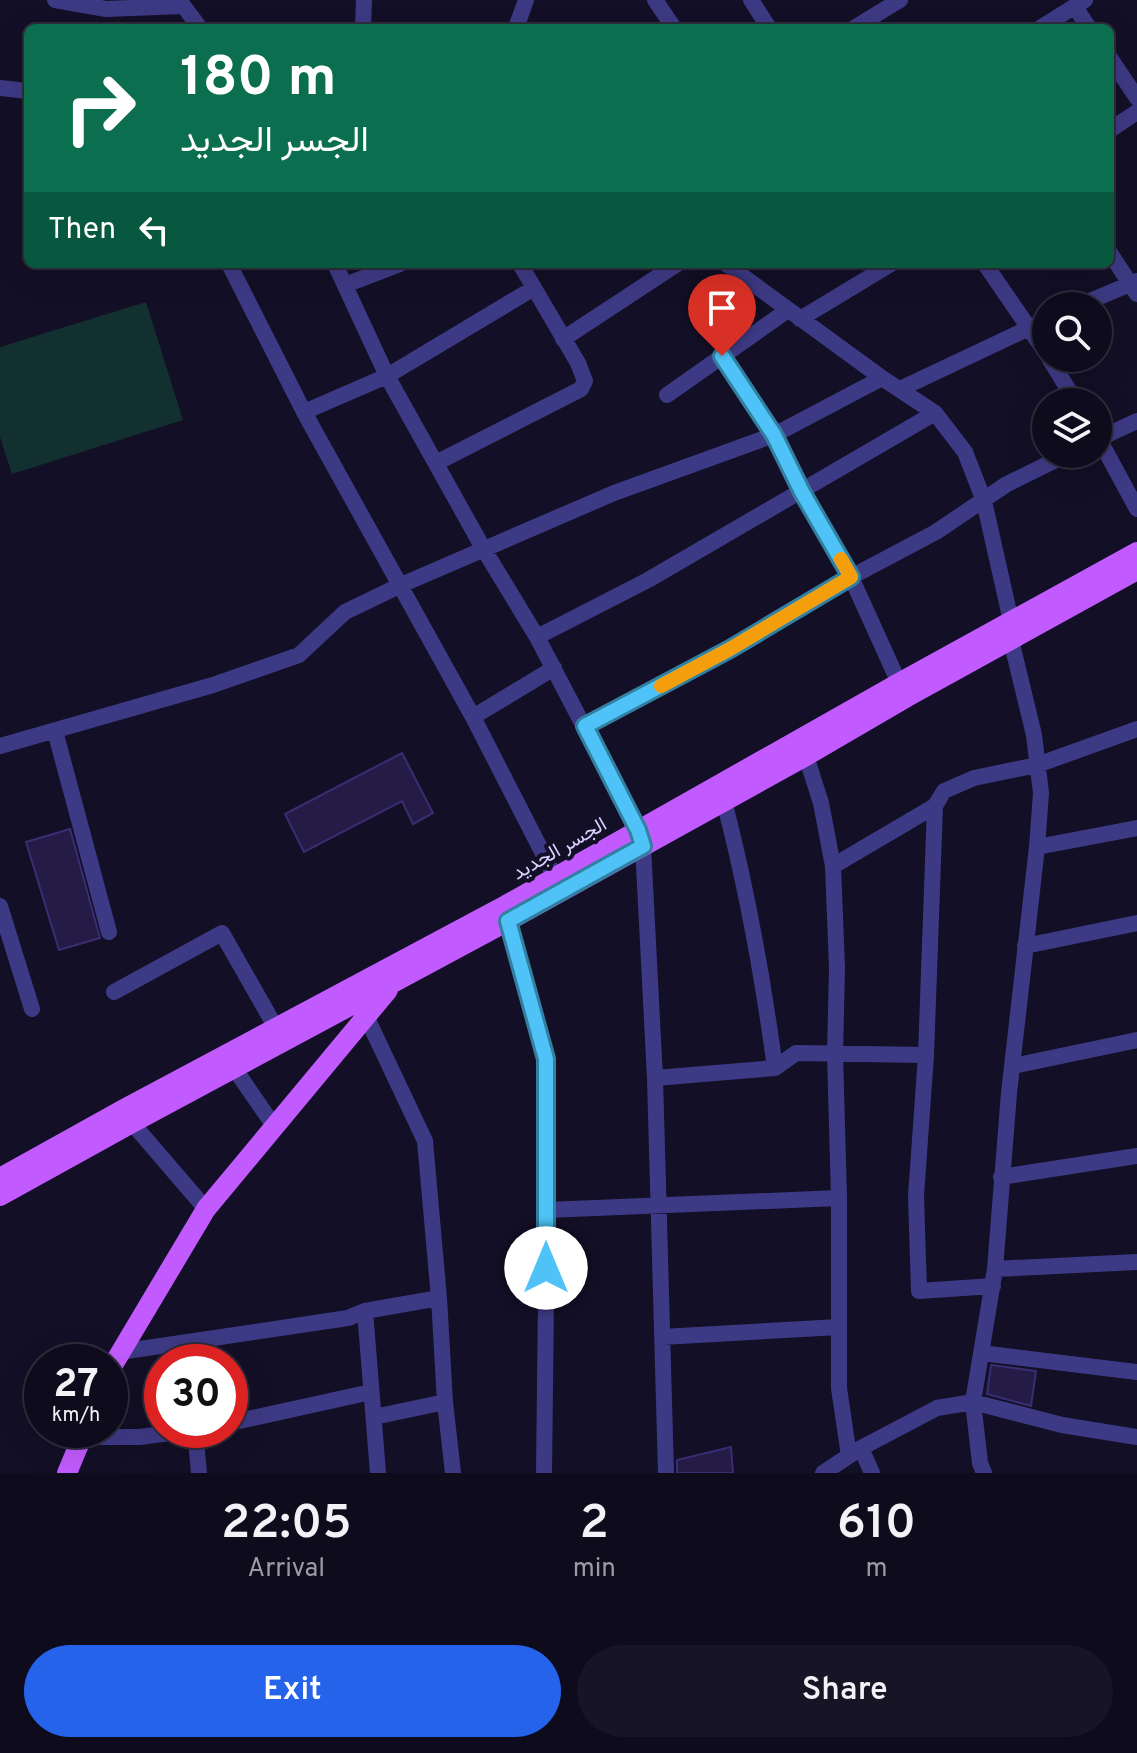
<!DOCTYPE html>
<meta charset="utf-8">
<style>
body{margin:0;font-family:Overpass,Vazirmatn,sans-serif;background:#171425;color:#f1f3f6;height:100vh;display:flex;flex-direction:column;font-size:30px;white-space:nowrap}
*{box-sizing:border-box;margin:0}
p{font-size:26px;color:#9b9ba3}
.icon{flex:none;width:44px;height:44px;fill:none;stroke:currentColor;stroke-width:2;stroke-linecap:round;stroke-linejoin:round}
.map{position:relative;height:1473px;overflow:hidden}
.drawer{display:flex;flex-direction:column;background:#0e0b1c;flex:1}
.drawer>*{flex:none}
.banner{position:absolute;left:24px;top:24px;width:1090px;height:244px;border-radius:12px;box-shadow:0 8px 32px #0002,0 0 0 2px #2e2b3b;background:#0b6e4f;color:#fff;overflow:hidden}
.tools{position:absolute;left:1032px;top:292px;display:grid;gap:16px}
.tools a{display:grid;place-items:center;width:80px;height:80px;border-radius:50%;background:#0e0b1c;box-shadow:0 8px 32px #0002,0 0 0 2px #2e2b3b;font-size:40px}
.speed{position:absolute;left:24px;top:1344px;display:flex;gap:16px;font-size:40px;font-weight:700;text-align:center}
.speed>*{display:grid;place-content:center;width:104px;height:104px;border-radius:50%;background:#0e0b1c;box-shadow:0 8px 32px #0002,0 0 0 2px #2e2b3b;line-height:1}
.speed small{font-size:20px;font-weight:400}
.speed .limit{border:12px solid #d22;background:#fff;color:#111}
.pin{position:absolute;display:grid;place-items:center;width:68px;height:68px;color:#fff;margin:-82px -34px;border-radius:50% 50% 50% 0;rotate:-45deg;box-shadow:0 0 8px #0007}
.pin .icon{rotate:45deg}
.me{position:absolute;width:88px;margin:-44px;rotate:0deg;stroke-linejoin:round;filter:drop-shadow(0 0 6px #0008)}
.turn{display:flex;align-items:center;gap:28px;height:168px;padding:0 24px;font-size:36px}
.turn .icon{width:104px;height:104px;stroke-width:2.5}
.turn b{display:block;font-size:56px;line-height:68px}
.then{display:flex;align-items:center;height:76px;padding:0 24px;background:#0003;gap:16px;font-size:30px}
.eta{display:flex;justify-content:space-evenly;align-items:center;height:136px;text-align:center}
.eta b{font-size:48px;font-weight:600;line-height:56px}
.primary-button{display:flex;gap:16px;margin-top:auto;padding:16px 24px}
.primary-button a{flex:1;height:92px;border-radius:48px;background:#2563eb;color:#fff;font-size:32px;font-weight:600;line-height:92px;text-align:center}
.primary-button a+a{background:#171425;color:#f1f3f6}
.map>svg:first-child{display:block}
.green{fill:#12302f}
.building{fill:#241b47;stroke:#3b2d73;stroke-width:2}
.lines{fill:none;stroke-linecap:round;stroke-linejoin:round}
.minor{stroke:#3d3a85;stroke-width:16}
.major{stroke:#c25bff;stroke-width:20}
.route-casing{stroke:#337fa1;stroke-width:20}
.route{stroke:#4fc3f7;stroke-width:14}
.slow{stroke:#f59e0b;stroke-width:14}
.labels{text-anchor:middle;stroke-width:8;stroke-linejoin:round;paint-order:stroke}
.street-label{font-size:20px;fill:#d9d4ff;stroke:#130f26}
</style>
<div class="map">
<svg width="1137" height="1473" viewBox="0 0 1137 1473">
<rect width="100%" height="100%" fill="#130f26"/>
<path class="green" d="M146,302L183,420L12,474L0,437V347Z"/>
<path class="building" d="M402,753L433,813L413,824L402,801L304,852L285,814Z
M70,829L100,938L59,950L26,842Z
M991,1365L1036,1371L1031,1406L987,1394Z
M731,1447L733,1473H677V1460Z"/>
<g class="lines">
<path class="minor" d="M55,0L106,9L183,6
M179,0L200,28
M655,0L674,28
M751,0L769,28
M1075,7L1089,28
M363,28L364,0
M516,28L526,0
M854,28L900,0
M1040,28L1085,0
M1110,58L1137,98
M0,88L28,91
M1110,130L1137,112
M1110,253L1137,294
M229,264L304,412L473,717L555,877
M335,264L387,376L483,548L537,637L638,830L643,846L655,1078L666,1473
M726,264L882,378L935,413L965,452L984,501L1011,621
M985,264L1046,353
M345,285L400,264
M1078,306L1137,281
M800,319L891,264
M563,339L677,264
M722,356L774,435L802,492L851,577L899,683
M1049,358L1076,402
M900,389L1046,320
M667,395L788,310
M304,412L387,376L534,288
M1098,437L1137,509
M1098,439L1137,421
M436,463L581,389L585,381L578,363L520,264
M537,637L648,580L935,413
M473,717L554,668
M585,726L730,649L851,577L936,532L1007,484L1068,454
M55,731L109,932
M0,746L213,685L299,655L345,612L401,585L614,493L774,435L882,378
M806,756L821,803L833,866L837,968L835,1054L839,1198V1388L849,1456
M1037,847L1137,828
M833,866L935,806
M0,906L32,1009
M508,921L546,1059L547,1210L544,1473
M1025,946L1137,923
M114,992L222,933L276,1028
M367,1018L425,1141L439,1298L445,1402L453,1473
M1013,1066L1137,1040
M234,1068L274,1126
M775,1068L796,1053L926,1055
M655,1078L775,1068C763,979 747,889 724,801
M132,1123L206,1209
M1001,1177L1137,1156
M547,1210L839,1198
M995,1269L1137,1262
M993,1286L919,1291L916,1196L926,1055L935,806L944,791L974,778L1037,765L1137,729
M365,1311L378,1473
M662,1337L839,1327
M120,1352L348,1318L365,1311L439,1298
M981,1353L1137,1372
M374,1417L445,1402
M230,1423L371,1392
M195,1430L199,1473
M82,1437H139L195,1430
M861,1448L872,1473
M823,1473L861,1448L937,1408L973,1402L995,1269L1009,1093L1037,847L1041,793L1034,735L1011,640
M984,1473L980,1463L973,1402L1062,1425L1137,1437"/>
<path class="major" d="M0,1178L124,1109L506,905L899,683L1137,552
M0,1196L132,1123L508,921L806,756L907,697L1137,570
M110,1370L206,1209L388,990
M67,1473L85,1430"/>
</g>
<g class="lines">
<g class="route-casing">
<path id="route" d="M546,1268V1059L508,921L643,846L638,830L585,726L730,649L851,577L802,492L774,435L722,356"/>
</g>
<use href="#route" class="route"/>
<path class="slow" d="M661,686L730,649L851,577L841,559"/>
</g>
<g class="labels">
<g class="street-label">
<text transform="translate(559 848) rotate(-30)" y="7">الجسر الجديد</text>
</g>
</g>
</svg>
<div class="tools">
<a><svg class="icon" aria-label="search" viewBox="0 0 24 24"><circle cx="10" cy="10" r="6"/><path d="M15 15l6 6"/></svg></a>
<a><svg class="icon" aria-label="layers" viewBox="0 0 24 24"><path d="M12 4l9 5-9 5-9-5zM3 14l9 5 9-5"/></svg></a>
</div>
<div class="speed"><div>27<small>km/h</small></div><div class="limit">30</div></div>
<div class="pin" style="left:722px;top:356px;background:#d93025"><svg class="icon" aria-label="arrive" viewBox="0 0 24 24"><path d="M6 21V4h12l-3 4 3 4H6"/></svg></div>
<svg class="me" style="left:546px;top:1268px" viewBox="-20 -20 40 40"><circle r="19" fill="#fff"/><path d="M0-13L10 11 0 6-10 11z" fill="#4fc3f7"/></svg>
<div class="banner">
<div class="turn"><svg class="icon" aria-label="right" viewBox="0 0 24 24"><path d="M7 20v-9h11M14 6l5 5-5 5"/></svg><div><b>180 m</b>الجسر الجديد</div></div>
<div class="then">Then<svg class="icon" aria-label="left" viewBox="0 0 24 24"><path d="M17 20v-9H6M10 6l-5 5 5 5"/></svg></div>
</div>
</div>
<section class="drawer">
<div class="eta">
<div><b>22:05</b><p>Arrival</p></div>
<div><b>2</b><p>min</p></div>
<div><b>610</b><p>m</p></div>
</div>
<div class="primary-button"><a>Exit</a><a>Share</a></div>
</section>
